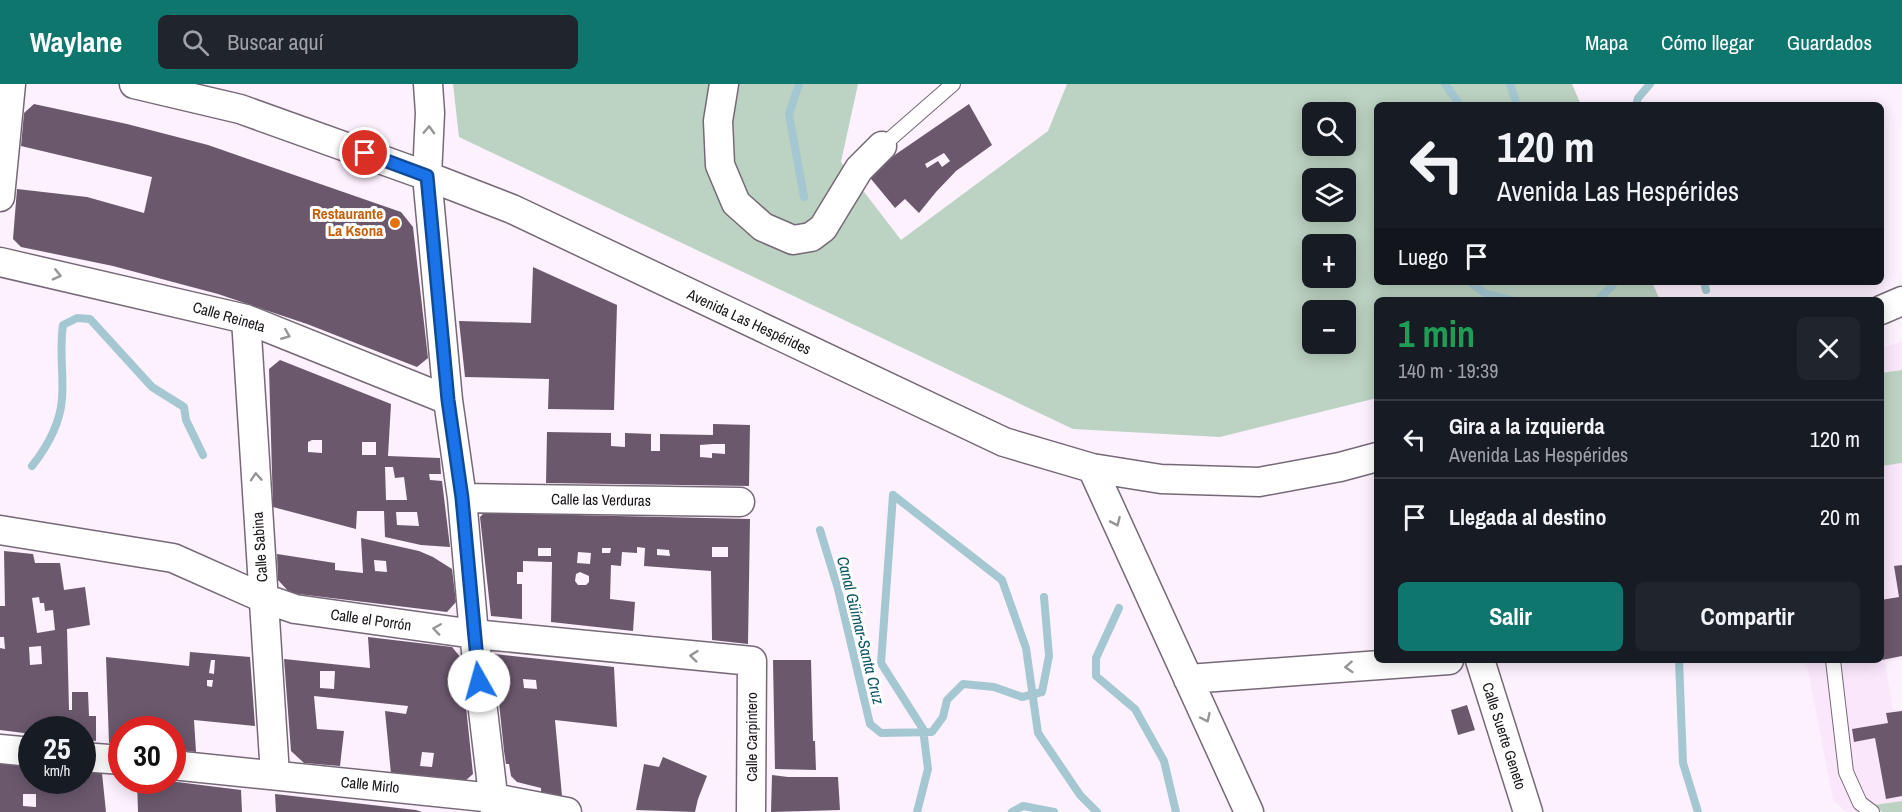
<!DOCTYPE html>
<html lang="es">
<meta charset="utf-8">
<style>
body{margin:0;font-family:"Archivo Narrow",sans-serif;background:#20242c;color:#f1f3f6;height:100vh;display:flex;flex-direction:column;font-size:22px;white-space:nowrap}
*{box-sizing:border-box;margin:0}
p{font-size:20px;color:#9ea1a6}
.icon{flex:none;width:33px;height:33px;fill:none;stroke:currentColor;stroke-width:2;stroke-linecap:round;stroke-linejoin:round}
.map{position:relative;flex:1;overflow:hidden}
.drawer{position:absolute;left:1374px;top:213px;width:510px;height:366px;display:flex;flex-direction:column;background:#171b24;border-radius:9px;box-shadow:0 3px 15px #0003}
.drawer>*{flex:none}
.hud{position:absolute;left:1374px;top:18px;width:510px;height:183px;border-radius:9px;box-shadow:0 3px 15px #0003;background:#171b24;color:#f1f3f6;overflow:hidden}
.fabs{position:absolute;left:1302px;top:18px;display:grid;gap:12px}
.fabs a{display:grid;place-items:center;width:54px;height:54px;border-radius:9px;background:#171b24;box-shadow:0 3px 15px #0003;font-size:30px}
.speed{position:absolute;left:18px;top:632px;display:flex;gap:12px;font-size:30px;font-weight:700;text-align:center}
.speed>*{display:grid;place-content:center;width:78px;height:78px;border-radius:50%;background:#171b24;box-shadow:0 3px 15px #0003;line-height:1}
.speed small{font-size:15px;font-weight:400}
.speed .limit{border:9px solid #d22;background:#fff;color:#111}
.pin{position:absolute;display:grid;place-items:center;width:51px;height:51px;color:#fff;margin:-26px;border:3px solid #fff;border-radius:50%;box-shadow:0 2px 6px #0007}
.me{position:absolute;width:66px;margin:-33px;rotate:353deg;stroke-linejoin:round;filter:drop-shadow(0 0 4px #0008)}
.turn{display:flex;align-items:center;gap:21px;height:126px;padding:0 24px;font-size:27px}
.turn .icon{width:78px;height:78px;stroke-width:2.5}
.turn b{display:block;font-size:42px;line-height:51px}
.then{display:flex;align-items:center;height:57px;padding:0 24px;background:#0003;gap:12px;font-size:22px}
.round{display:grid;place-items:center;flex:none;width:63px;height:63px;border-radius:9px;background:#20242c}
.headline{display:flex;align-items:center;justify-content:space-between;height:102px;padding:0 24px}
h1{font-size:36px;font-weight:800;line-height:45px;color:#1e9e55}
.action{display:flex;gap:12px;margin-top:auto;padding:12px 24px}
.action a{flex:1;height:69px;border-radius:9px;background:#0f766e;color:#fff;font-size:24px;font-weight:800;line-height:69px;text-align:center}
.action a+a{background:#20242c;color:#f1f3f6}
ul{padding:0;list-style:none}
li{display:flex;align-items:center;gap:18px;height:78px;padding:0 24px;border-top:2px solid #363941}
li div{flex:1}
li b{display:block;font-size:22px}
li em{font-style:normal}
header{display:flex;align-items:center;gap:36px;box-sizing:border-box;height:84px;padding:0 30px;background:#0f766e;color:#fff}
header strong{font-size:28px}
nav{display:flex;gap:33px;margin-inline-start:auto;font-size:21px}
.search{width:420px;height:54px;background:#20242c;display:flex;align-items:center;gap:15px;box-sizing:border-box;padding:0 21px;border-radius:9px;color:#9ea1a6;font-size:22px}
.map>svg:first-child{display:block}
.built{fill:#fbe7fc}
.green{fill:#bcd2c2;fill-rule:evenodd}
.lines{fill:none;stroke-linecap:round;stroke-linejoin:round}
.stream{stroke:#a4c7d1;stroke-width:8}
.building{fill:#6b586d;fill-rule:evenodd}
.lane-casing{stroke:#766977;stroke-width:16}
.street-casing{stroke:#766977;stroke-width:31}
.lane{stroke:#fff;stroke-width:14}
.street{stroke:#fff;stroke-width:28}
.oneway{stroke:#979597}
.route-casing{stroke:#114b97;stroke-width:15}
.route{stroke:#1a73e8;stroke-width:10}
.food-dot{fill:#e8710a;stroke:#fff;stroke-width:2}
.labels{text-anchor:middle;stroke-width:6;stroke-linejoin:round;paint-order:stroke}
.food-label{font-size:15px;font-weight:bold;fill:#c56008;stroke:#fff;text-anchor:end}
.street-label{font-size:15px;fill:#181318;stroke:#fff}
.water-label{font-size:16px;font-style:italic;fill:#0a5464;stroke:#fff}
</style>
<header>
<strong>Waylane</strong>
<div class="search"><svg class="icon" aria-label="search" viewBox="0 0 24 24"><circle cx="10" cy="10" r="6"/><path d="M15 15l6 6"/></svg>Buscar aquí</div>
<nav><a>Mapa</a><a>Cómo llegar</a><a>Guardados</a></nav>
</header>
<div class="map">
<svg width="1902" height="728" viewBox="0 0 1902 728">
<rect width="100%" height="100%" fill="#fdf1fe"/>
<path class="built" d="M1902,257V286L1881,289V265Z
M1902,379V481L1894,482L1899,513L1881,516V382Z
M1881,571L1882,576L1902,572V575L1885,578L1893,626L1902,625V627L1887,629L1888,639L1852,645L1854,657L1875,654L1886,715L1902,712V707V717L1874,721L1882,728H1847L1833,716L1806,576H1881Z"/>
<path class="green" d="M453,0H858L841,78L901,156L1048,47L1067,0H1572L1581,21H1377V198H1652L1660,216H1377V314L1220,353L1073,345L459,53ZM1312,28H1346V62H1312ZM1312,94H1346V128H1312ZM1312,160H1346V194H1312ZM1312,226H1346V260H1312Z
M1902,286V379L1881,382V289Z
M1902,717V728H1882L1874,721Z"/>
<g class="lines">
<path class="stream" d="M799,0L789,30L804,113
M1445,0L1460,21
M1510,0L1517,21
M1636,21L1638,14L1650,0
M1470,198L1486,210L1511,216
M1704,198L1706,206
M1598,216L1613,201L1614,198
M32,382C47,363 60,341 62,315C64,290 59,266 63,241L77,234L90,235L152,303L184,323L186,336L203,371
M893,411L1002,496L1026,564L1038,649L1080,711L1097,728
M893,411L881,579L923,645L928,685L917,728
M820,446L838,505L870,640L881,649L932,648L943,633L947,616L963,600L994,603L1022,613L1042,608L1049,572L1044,513
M1119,524L1096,574V592L1135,625L1164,677L1176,728
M1679,576L1683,679L1698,728
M1012,728L1023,722L1054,728"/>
</g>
<path class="building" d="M34,20L127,40L208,61L401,128L413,143L428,274L417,283L307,240L218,210L113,182L21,163L13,155L17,105L87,113L144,129L152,93L21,62L24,29Z
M969,20L992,61L956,87L936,108L919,129L905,115L895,124L867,90ZM944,69L950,77L942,83L938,77L927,84L925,80Z
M533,183L617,221L614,326L548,325L549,295L465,293L459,237L531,239Z
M280,276L391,320L388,372L440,374L441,390H429L430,396L442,397L450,463L421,461L385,453L384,427H357L356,445L273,423L269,285ZM312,356H322V369L308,368V358ZM362,358H376V371H362ZM385,383H393L395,394L404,393L407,416H386ZM396,428H417L419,442L397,441Z
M713,340L750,341L749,402L546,399L547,348L611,349V362L625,363V349L651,350V367H660V350L713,351ZM713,360H725V370L712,369V374L700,373V361Z
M484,429L750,435L748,560L712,556L711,487L644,482L645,464L637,463V469L622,468L621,482L611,481L610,515L635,518L633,547L551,538L552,478L523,477V488H517V500H522V535L491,532L480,433ZM712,463H728V473H712ZM538,464H551V472H538ZM602,464H611L610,469H602ZM657,465L669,466L670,472L657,471ZM578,468L591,469L590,480L577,479ZM580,488L589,492V498L586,501H578L575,497L576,490Z
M361,454L419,467L433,473L452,485L456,518L447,528L290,509L278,496L277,470L335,479V486L363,489ZM374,476L386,477L387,488L375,487Z
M4,467L33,470L35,479H60L64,506L85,503L90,541L67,545L69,626H72V608H88L89,632H96V657L82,655V645H32V650L0,646V564L5,565L4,553H0V522H5ZM39,513L40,519H44L45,527L53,526L55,546L37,549L32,514ZM41,562L42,580L30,581L29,563Z
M1902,481V572L1882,576L1881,516L1899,513L1894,482Z
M368,553L452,563L461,574L473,690L465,697L391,690L385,627L406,630L408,622L314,612L317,645L344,647L340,682L304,679L291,667L284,575L370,584ZM320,587H335L334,605L320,604ZM422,668L434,669L432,683L420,682Z
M190,568L250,573L255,642L194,636L196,668L172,665V645H122V660L109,659L106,573L189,582ZM211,576H215L214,590L209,589ZM207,596H213L212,603L207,602Z
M494,570L614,583L617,643L555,636L562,712L541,708V704L517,698L511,692L509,680H506L504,667ZM523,595L536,596L537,605L524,604Z
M773,576H811L813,657H815L816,686L775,685Z
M1467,621L1475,646L1458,651L1451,626Z
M1902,627V712L1886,715L1875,654L1854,658L1852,645L1888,639L1886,629Z
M663,673L707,692L698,715L695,728L636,726L644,680L659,683Z
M0,676L32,680V696H82V687L102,689L106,728H0ZM23,710H36V723L23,722Z
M772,691L788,693H838L840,726L771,728Z
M137,696H161L241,706L242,728H138Z
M275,710L416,726L422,728H276Z"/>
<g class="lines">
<g class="lane-casing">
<path id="lane" d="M882,62L953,0
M1833,576L1846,688L1860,719L1872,728"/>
</g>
<g class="street-casing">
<path id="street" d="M134,0L240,25L427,92L512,125L1004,358L1092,384L1161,395L1259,398L1340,383L1377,373
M428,0L430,29L427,92L448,316L462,414L474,550L495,728
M724,0L718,37L720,81L736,119L763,143L793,156L811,153L823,144L859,85L882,62
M0,113L11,0
M0,178L246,235L448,316
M1881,226L1902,217
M246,235L275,691
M1092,384L1249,728
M462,414L740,418
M0,446L173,474L263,514L295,525L474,550L752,577L751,728
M1480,576L1528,728
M1188,595L1449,576
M0,665L32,668
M82,673L122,676
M172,681L494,714L567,728"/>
</g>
<use href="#lane" class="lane"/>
<use href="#street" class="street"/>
</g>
<defs><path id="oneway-chevron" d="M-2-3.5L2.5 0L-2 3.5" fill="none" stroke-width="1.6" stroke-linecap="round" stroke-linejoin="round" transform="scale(1.5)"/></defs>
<g class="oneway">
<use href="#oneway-chevron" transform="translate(429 46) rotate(-88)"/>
<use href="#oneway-chevron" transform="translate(57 191) rotate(13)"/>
<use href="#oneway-chevron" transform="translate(286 251) rotate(22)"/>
<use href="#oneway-chevron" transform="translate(256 393) rotate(-94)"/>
<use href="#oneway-chevron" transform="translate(1116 438) rotate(66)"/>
<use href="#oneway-chevron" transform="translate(437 545) rotate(-172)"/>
<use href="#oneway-chevron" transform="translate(694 572) rotate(-174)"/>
<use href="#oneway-chevron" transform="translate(1349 583) rotate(176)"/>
<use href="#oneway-chevron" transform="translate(1206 634) rotate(65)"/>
</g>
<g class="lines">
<g class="route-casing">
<path id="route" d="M365,69L427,92L448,316L462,414L479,597"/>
</g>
<use href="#route" class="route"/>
</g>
<circle class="food-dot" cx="395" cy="139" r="6"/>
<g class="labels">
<g class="food-label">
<text x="383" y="135">Restaurante<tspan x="383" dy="17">La Ksona</tspan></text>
</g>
<g class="street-label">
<text transform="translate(229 233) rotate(16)" y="5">Calle Reineta</text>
<text transform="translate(749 238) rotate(25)" y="5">Avenida Las Hespérides</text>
<text transform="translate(601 416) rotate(1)" y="5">Calle las Verduras</text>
<text transform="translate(260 463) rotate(-94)" y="5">Calle Sabina</text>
<text transform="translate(371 536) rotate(8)" y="5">Calle el Porrón</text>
<text transform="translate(1504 652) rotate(72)" y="5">Calle Suerte Geneto</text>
<text transform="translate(752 653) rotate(-90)" y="5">Calle Carpintero</text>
<text transform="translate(370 701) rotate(6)" y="5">Calle Mirlo</text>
</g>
<g class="water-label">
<text transform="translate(861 546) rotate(76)" y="6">Canal Güímar-Santa Cruz</text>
</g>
</g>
</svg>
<div class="fabs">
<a><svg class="icon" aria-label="search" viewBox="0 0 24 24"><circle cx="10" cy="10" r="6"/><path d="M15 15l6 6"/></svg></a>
<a><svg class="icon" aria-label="layers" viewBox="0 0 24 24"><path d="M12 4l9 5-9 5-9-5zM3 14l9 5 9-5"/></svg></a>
<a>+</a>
<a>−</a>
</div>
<div class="speed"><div>25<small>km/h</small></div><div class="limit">30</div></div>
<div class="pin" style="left:365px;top:69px;background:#d93025"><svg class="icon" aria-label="arrive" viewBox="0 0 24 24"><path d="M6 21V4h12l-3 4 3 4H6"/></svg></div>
<svg class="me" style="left:479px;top:597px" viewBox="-20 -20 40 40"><circle r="19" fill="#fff"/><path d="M0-13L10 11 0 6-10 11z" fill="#1a73e8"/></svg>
<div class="hud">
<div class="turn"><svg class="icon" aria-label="left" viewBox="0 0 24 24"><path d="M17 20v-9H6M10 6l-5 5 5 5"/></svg><div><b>120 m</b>Avenida Las Hespérides</div></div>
<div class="then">Luego<svg class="icon" aria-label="arrive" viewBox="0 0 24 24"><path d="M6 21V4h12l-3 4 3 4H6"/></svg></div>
</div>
<section class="drawer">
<div class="headline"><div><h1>1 min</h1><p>140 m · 19:39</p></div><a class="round"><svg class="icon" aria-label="close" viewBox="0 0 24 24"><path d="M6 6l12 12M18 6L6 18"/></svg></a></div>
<ul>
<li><svg class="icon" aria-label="left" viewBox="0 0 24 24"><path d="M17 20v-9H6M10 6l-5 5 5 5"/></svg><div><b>Gira a la izquierda</b><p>Avenida Las Hespérides</p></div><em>120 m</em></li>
<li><svg class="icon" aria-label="arrive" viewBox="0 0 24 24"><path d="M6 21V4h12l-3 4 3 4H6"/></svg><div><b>Llegada al destino</b></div><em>20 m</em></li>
</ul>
<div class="action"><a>Salir</a><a>Compartir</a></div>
</section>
</div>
